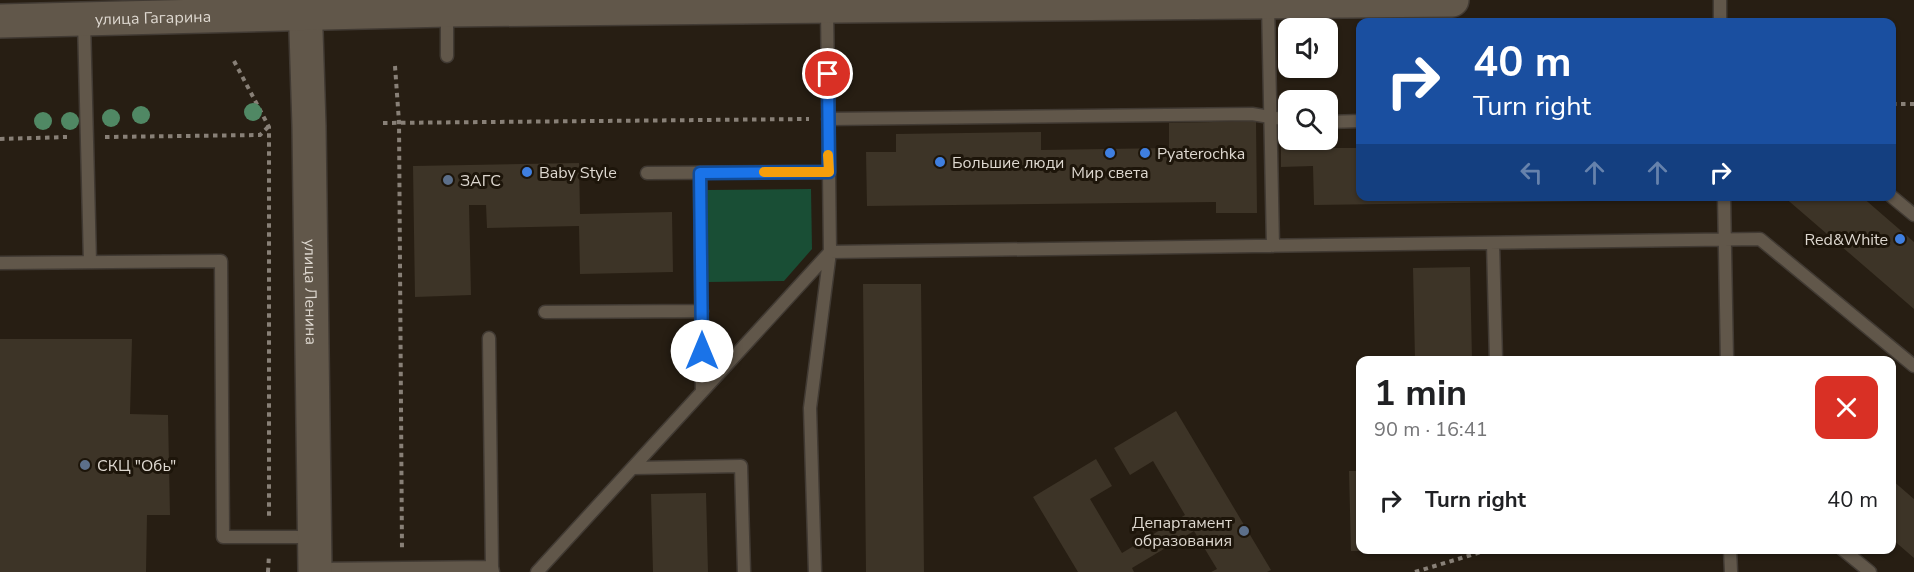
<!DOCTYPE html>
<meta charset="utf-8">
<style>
body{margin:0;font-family:"Nunito Sans",sans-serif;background:#f2f2f2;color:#202124;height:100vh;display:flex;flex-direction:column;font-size:22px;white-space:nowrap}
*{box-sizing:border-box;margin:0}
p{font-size:20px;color:#757577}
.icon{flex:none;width:33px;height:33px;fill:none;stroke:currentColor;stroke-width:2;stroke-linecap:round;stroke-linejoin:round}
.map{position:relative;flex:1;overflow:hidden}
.panel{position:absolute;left:1356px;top:356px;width:540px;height:198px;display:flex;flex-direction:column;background:#fff;border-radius:12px;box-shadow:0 2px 4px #0004}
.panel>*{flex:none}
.guide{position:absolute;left:1356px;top:18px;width:540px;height:183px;border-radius:12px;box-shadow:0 2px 4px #0004;background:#1a4fa0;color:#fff;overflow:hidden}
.tools{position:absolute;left:1278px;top:18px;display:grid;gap:12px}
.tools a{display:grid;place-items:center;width:60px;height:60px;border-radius:12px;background:#fff;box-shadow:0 2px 4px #0004;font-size:30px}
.pin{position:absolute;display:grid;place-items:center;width:51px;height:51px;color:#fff;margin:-26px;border:3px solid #fff;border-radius:50%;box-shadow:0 2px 6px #0007}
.me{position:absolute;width:66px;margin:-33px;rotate:0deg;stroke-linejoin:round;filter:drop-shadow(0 0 4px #0008)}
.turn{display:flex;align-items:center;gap:21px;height:126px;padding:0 18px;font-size:27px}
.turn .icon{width:78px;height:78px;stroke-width:2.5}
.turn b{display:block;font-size:42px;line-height:51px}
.lanes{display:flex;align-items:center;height:57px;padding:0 18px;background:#0003;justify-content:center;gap:30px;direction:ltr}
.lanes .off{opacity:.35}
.round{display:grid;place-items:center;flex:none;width:63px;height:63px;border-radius:12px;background:#f2f2f2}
.head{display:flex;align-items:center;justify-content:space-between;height:102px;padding:0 18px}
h1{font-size:36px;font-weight:700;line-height:45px}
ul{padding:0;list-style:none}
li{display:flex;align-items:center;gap:18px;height:84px;padding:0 18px}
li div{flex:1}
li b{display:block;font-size:22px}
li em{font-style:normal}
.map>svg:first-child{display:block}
.green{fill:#194e35}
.building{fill:#3d3427}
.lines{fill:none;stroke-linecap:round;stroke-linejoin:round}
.service-casing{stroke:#413a33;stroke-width:15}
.secondary-casing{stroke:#413a33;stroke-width:36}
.path{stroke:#888077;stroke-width:4;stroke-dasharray:4.5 4.5;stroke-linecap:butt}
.service{stroke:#61574a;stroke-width:12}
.secondary{stroke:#61574a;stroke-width:33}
.tree{fill:#508864}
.route-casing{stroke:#114b97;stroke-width:15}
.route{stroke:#1a73e8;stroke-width:10}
.slow{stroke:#f59e0b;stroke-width:10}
.shop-dot{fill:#3f7fe0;stroke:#1d150a;stroke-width:2}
.service-dot{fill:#5c6f8a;stroke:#1d150a;stroke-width:2}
.labels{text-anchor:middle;stroke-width:6;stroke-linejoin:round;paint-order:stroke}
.street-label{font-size:16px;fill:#ded8d0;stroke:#1d150a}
.poi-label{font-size:16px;fill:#ded8d0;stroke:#1d150a;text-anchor:start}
</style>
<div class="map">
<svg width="1914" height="572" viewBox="0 0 1914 572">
<rect width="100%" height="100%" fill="#271e13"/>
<path class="green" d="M811,189L812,249L784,281L708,282L707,190Z"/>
<path class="building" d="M1256,121L1257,213H1216V202L867,206L866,152H896V134L1041,132V150L1169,148V123Z
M1281,140H1313V148H1360V196H1664V200L1314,205L1313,166L1281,167Z
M579,163L580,214L672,212L673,272L580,274L579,226L487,228L486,205H469L471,295L415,297L413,166Z
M1783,196H1861L1914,242V309Z
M1470,267L1472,360H1415L1413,268Z
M863,284H921L924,572H866Z
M0,339H132L130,414L168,415L170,515H147L146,572H0Z
M1176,411L1271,570L1267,572H1211L1217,569L1194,531L1132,568L1134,572H1078L1033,497L1096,459L1112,486L1090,499L1122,553L1185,515L1153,461L1130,475L1114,448Z
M1349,471H1360V551H1351Z
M1892,480L1914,499V558L1892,539Z
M706,493L708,572H653L651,494Z"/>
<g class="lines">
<g class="service-casing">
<path id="service" d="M1720,0V22
M1268,4L1273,246
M447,11V56
M84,21L90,262
M828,119L1252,114L1288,120
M1328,122L1360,121
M647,173L829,172
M700,173L702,392
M1724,196L1727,360
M1891,196L1914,215
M1493,243L1496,360
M0,263L221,261L223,537H313
M545,312L702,311
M489,338L492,567
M633,468L741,466L744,572
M1730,549L1731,572
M1842,549L1870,572
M316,569L492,567L493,572
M537,572L830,252L1760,239L1914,366
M815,572L810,408L830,252L827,8"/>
</g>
<g class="secondary-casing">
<g id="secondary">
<path id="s1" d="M305,0L309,126L315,572"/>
<path id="s2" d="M0,21L447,10L1452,0"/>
</g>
</g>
<path class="path" d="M234,61L269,127V517
M395,66L399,122L402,550
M1892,104H1914
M383,123L809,119
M105,137L260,135L268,127
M0,139L67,137
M268,572L269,555
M1415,572L1491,549"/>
<use href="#service" class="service"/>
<use href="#secondary" class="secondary"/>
</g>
<g class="tree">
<circle cx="253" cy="112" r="9"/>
<circle cx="141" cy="115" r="9"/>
<circle cx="111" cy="118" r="9"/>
<circle cx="43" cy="121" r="9"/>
<circle cx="70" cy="121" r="9"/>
</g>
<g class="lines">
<g class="route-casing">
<path id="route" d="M702,351L700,173L829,172L828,74"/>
</g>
<use href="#route" class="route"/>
<path class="slow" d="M764,172H829L828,155"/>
</g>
<g class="shop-dot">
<circle cx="1110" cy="153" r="6"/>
<circle cx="1145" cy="153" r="6"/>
<circle cx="940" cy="162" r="6"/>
<circle cx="527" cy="172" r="6"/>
<circle cx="1900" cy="239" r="6"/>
</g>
<g class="service-dot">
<circle cx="448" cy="180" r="6"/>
<circle cx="85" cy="465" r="6"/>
<circle cx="1244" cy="531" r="6"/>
</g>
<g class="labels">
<g class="street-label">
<text dy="6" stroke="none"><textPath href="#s2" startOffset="153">улица Гагарина</textPath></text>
<text dy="6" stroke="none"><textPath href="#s1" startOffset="292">улица Ленина</textPath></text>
</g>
<g class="poi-label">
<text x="1157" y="159">Pyaterochka</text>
<text x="952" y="168">Большие люди</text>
<text x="539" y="178">Baby Style</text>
<text x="1110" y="178" text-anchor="middle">Мир света</text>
<text x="460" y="186">ЗАГС</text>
<text x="1888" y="245" text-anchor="end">Red&amp;White</text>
<text x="97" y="471">СКЦ "Обь"</text>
<text x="1232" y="528" text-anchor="end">Департамент<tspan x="1232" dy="18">образования</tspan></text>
</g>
</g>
</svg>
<div class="tools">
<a><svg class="icon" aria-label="sound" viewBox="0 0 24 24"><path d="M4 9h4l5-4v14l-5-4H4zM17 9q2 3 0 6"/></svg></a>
<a><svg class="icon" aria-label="search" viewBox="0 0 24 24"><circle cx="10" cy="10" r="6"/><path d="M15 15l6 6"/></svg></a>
</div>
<div class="pin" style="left:828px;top:74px;background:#d93025"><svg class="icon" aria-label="arrive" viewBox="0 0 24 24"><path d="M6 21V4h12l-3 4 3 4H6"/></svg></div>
<svg class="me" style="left:702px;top:351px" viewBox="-20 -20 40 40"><circle r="19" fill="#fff"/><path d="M0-13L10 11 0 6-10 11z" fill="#1a73e8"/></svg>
<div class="guide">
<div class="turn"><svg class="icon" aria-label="right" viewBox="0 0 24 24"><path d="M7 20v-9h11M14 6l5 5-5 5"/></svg><div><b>40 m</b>Turn right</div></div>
<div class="lanes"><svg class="icon off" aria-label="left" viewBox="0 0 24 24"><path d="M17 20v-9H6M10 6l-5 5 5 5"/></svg><svg class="icon off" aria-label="ahead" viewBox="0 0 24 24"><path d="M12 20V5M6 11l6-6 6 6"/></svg><svg class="icon off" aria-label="ahead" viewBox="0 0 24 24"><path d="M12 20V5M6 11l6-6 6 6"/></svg><svg class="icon" aria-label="right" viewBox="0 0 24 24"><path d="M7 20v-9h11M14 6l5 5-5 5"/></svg></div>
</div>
<section class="panel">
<div class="head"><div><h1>1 min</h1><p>90 m · 16:41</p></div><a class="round" style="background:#d93025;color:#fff"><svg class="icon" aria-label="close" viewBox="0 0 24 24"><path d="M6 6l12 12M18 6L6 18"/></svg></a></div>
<ul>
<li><svg class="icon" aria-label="right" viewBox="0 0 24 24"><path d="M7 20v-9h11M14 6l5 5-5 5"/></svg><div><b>Turn right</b></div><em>40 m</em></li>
</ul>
</section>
</div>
